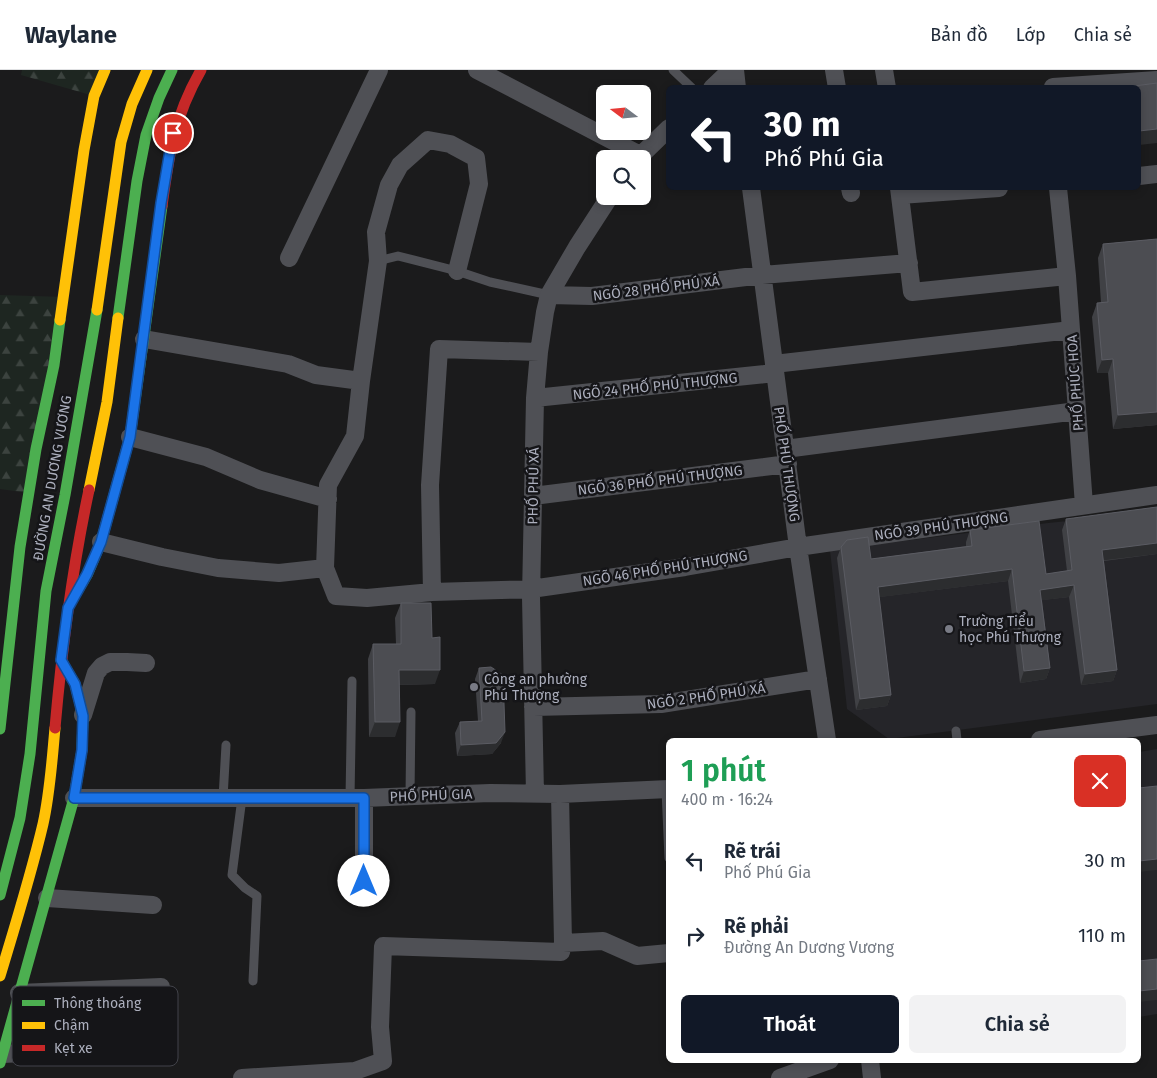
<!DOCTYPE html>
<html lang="vi">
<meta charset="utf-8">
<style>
body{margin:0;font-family:"Fira Sans",sans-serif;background:#f2f2f3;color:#1f2937;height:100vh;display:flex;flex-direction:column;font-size:19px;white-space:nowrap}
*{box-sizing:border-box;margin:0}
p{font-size:16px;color:#747a83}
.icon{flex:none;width:28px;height:28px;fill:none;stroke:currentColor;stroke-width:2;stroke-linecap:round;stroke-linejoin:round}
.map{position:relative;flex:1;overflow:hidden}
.details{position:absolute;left:666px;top:668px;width:475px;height:325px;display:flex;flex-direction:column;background:#fff;border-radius:8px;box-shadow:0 2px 8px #0003}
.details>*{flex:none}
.guide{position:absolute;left:666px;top:15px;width:475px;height:105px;border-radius:8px;box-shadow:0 2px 8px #0003;background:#111827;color:#fff;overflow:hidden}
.needle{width:32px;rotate:286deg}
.buttons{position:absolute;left:596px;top:15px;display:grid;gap:10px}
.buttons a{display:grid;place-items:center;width:55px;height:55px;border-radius:8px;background:#fff;box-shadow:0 2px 8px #0003;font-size:25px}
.pin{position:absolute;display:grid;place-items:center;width:42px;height:42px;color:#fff;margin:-21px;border:2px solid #fff;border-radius:50%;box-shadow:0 1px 5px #0007}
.me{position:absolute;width:55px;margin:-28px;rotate:0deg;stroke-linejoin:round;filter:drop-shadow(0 0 4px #0008)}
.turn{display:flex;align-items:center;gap:18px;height:105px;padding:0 15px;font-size:22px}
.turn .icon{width:65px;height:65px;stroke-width:2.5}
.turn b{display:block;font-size:35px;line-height:42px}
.round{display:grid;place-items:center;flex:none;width:52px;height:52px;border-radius:8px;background:#f2f2f3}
.headline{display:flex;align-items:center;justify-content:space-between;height:85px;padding:0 15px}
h1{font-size:30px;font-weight:600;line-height:38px;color:#1e9e55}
.action{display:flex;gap:10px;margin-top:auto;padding:10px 15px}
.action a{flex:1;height:58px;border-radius:8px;background:#111827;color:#fff;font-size:20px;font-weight:600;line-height:58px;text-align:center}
.action a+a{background:#f2f2f3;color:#1f2937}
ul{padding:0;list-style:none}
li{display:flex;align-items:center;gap:15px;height:75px;padding:0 15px}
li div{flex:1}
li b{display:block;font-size:19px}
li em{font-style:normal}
header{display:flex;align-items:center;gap:30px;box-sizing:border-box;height:70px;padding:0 25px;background:#fff;border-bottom:1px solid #e0e1e3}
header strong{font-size:24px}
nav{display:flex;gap:28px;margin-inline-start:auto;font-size:18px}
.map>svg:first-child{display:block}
.built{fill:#252529}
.forest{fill:url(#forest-firs)}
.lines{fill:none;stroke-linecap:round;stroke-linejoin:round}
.lane{stroke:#4f5055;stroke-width:9}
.street{stroke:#4f5055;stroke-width:18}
.fast{stroke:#4caf50;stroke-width:11}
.slow{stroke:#ffc107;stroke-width:11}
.jam{stroke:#c62828;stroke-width:11}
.wall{fill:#404145}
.shaded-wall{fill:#2c2d2f}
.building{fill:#4c4d52;stroke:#5b5c63}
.route-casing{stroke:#114b97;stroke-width:12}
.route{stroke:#1a73e8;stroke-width:9}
.poi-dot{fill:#797b85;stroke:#151518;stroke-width:2}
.labels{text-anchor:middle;stroke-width:5;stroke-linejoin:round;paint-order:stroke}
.street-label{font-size:14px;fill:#acafbd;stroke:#151518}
.poi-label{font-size:14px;fill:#acafbd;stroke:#151518;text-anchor:start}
.key{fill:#151518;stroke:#42434a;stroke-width:1}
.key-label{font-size:14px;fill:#acafbd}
</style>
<header>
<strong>Waylane</strong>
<nav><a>Bản đồ</a><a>Lớp</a><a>Chia sẻ</a></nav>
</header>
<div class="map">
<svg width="1157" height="1008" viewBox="0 0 1157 1008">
<defs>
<pattern id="forest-firs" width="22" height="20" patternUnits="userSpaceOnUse" patternTransform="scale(1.25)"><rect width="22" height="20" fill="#1e2621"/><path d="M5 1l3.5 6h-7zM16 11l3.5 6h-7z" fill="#3c433f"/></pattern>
</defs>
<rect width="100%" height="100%" fill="#1b1b1c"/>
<path class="built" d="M1157,442V634L889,669L847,639L830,480L1048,453Z
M1157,679V944L1139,947V682Z"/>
<path class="forest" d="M22,0H105L94,26L21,5Z
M0,225L64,227L29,423L0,419Z"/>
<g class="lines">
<path class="lane" d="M673,0L692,18
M378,191L398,186L457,201L490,212L549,225
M956,661L957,670
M666,720L669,788
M410,726L411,642
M223,728L226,675
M242,728L232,805L245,818L257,826L253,911
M350,728L352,611"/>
<path class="street" d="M477,0L640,85
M735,0L737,18
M834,0L837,18
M884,0L887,18
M1053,17L1157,10
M712,18L731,0
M637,89L669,58
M1139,106L1157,104
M751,118L798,477L827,670
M850,118L851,123
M899,118L912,222L1067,206
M1058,118L1067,206L1084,435
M900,125L999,118
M289,188L379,0
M457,201L479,114L476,88L450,74L428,70L400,95L389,115L376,162L378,191L361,311L355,366L328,415L325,498L336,526L367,528L432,522L531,519L685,497L798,477L1157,425
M549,225L592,226L762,205L909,193
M144,269L288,294L316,305L361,311
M774,294L1071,260
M535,328L775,303
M130,367L206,387L260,410L328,429
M785,379L1077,341
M533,426L788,394
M101,472L162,487L218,498L279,503L325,498
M432,522L430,415L439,279L539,282
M533,637L661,634L818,609
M83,645L96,603L102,596L110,592H127L146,593
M1040,670L1157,655
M535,724L531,527L535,328L539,282L545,242L549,225L577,177L610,126
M74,728H364L490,723L560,724L669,719
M364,811V728
M47,828L153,835
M563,873L603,871L637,886L669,883
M19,923L161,917
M3,984L85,980
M870,990L872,1008
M242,1008L355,1001L383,991L380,957L383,876L561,882L563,873L560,724
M780,1008L830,990"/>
<path class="fast" d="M118,248L137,111L146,65L159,28L172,0
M71,532L87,505L101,472L130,367L162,136
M0,659L20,477L36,379L54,295L60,250
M0,825L20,748L30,684L46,521L65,425L97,240
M0,993L74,728L82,680L83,646L75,614L61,590"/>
<path class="slow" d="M97,240L121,72L132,34L147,0
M60,250L84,80L94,26L105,0
M89,420L107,332L118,248
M0,906C15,856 31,805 43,754C50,723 52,690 55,658"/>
<path class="jam" d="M162,136C169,84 174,47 201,0
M55,658C62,578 72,499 89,420"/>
</g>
<path class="wall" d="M1157,169V355L1113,359L1108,303H1097L1092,247L1097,233H1101L1098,188L1103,174Z
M1157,437V484L1104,491L1117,600L1113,611L1081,615L1069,527L1042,530L1050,598L1046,609L1020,613L1008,511L879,527L891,625L887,636L856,640L837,488L841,477L871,489L966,476V472L970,460L1046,504L1067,501L1062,460L1066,449Z
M401,533L432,568L435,614L399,615L395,667H369L368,589L373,574H396L395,548Z
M479,598L501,673L492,684L457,686L455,663L460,652L478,651L475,609Z"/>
<path class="shaded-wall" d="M1157,59V73L1139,75V61Z
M1113,289L1108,303H1097L1102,290Z
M1157,342V355L1113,359L1118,345Z
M1157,473V484L1098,491L1102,480Z
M1012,499L1008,511L873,528L878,517Z
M1074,515L1069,527L1036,531L1040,520Z
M1050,598L1046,609L1020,613L1024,601Z
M399,600H440L435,614L394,615Z
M1117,600L1113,611L1081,615L1085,604Z
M891,625L887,636L856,640L860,629Z
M375,652H400L395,667H369Z
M505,662L501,673L492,684L457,686L461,675Z
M1157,789V800L1139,802V791Z
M1157,919V930L1139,932V921Z"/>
<path class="building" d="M1157,13V59L1139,61V18H1119Z
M1157,169V342L1118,345L1113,289L1102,290L1097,233L1108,232L1103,174Z
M1157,437V473L1102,480L1117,600L1085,604L1074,515L1040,520L1050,598L1024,601L1012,499L878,517L891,625L860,629L841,477L847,470L868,467L871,489L972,476L970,460L1039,451L1046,504L1072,500L1066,449Z
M401,533H431L432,568L440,567V600H399L400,652H375L373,574H401Z
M491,597L503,605L505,662L496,673L461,675L460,652L482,651L479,598Z
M1157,716V789L1139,791V718Z
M1157,889V919L1139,921V891Z"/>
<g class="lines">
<g class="route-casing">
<path id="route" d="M173,63L161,133L130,367L101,472L87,504L68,538L61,590L75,614L83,646L82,680L74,728H364V811"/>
</g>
<use href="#route" class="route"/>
</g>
<g class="poi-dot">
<circle cx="949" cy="559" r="5"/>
<circle cx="474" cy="617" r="5"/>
</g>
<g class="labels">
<g class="street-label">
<text transform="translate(656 218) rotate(-7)" y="5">NGÕ 28 PHỐ PHÚ XÁ</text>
<text transform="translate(1075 313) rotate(-94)" y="5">PHỐ PHÚC HOA</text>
<text transform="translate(655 316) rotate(-6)" y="5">NGÕ 24 PHỐ PHÚ THƯỢNG</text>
<text transform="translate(787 394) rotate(82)" y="5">PHỐ PHÚ THƯỢNG</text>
<text transform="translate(52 408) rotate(-80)" y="5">ĐƯỜNG AN DƯƠNG VƯƠNG</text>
<text transform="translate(660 410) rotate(-7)" y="5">NGÕ 36 PHỐ PHÚ THƯỢNG</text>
<text transform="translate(533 416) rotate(-89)" y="5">PHỐ PHÚ XÁ</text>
<text transform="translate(941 456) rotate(-8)" y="5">NGÕ 39 PHÚ THƯỢNG</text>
<text transform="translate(665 498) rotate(-9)" y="5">NGÕ 46 PHỐ PHÚ THƯỢNG</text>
<text transform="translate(706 626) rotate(-8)" y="5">NGÕ 2 PHỐ PHÚ XÁ</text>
<text transform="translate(431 725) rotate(-2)" y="5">PHỐ PHÚ GIA</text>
</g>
<g class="poi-label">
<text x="959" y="556">Trường Tiểu<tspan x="959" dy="16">học Phú Thượng</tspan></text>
<text x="484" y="614">Công an phường<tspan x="484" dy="16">Phú Thượng</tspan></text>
</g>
</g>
<rect x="12" y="916" width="166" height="80" rx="8" class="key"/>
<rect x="22" y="930" width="23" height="6" fill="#4caf50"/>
<rect x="22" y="952" width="23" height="7" fill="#ffc107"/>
<rect x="22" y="975" width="23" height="6" fill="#c62828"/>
<g class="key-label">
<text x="54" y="938">Thông thoáng</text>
<text x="54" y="960">Chậm</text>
<text x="54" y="983">Kẹt xe</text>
</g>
</svg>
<div class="buttons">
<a><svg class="needle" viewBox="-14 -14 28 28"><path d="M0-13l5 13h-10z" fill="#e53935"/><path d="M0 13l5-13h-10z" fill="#747a83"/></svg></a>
<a><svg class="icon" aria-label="search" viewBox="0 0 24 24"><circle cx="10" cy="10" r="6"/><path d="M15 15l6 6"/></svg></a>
</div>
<div class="pin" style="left:173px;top:63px;background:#d93025"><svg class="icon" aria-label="arrive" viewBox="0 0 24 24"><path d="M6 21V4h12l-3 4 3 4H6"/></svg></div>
<svg class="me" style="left:364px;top:811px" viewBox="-20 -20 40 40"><circle r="19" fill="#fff"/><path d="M0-13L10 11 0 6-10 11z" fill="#1a73e8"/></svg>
<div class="guide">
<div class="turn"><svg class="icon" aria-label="left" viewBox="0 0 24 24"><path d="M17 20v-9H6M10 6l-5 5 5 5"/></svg><div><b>30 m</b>Phố Phú Gia</div></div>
</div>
<section class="details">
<div class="headline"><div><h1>1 phút</h1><p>400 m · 16:24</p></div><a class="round" style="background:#d93025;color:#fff"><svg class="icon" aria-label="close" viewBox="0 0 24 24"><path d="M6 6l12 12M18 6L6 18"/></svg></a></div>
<ul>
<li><svg class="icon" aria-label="left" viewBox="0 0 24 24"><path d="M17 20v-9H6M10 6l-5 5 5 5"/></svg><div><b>Rẽ trái</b><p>Phố Phú Gia</p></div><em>30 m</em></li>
<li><svg class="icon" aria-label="right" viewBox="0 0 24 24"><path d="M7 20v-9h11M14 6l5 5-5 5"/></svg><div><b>Rẽ phải</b><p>Đường An Dương Vương</p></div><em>110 m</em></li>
</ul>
<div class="action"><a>Thoát</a><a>Chia sẻ</a></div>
</section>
</div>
